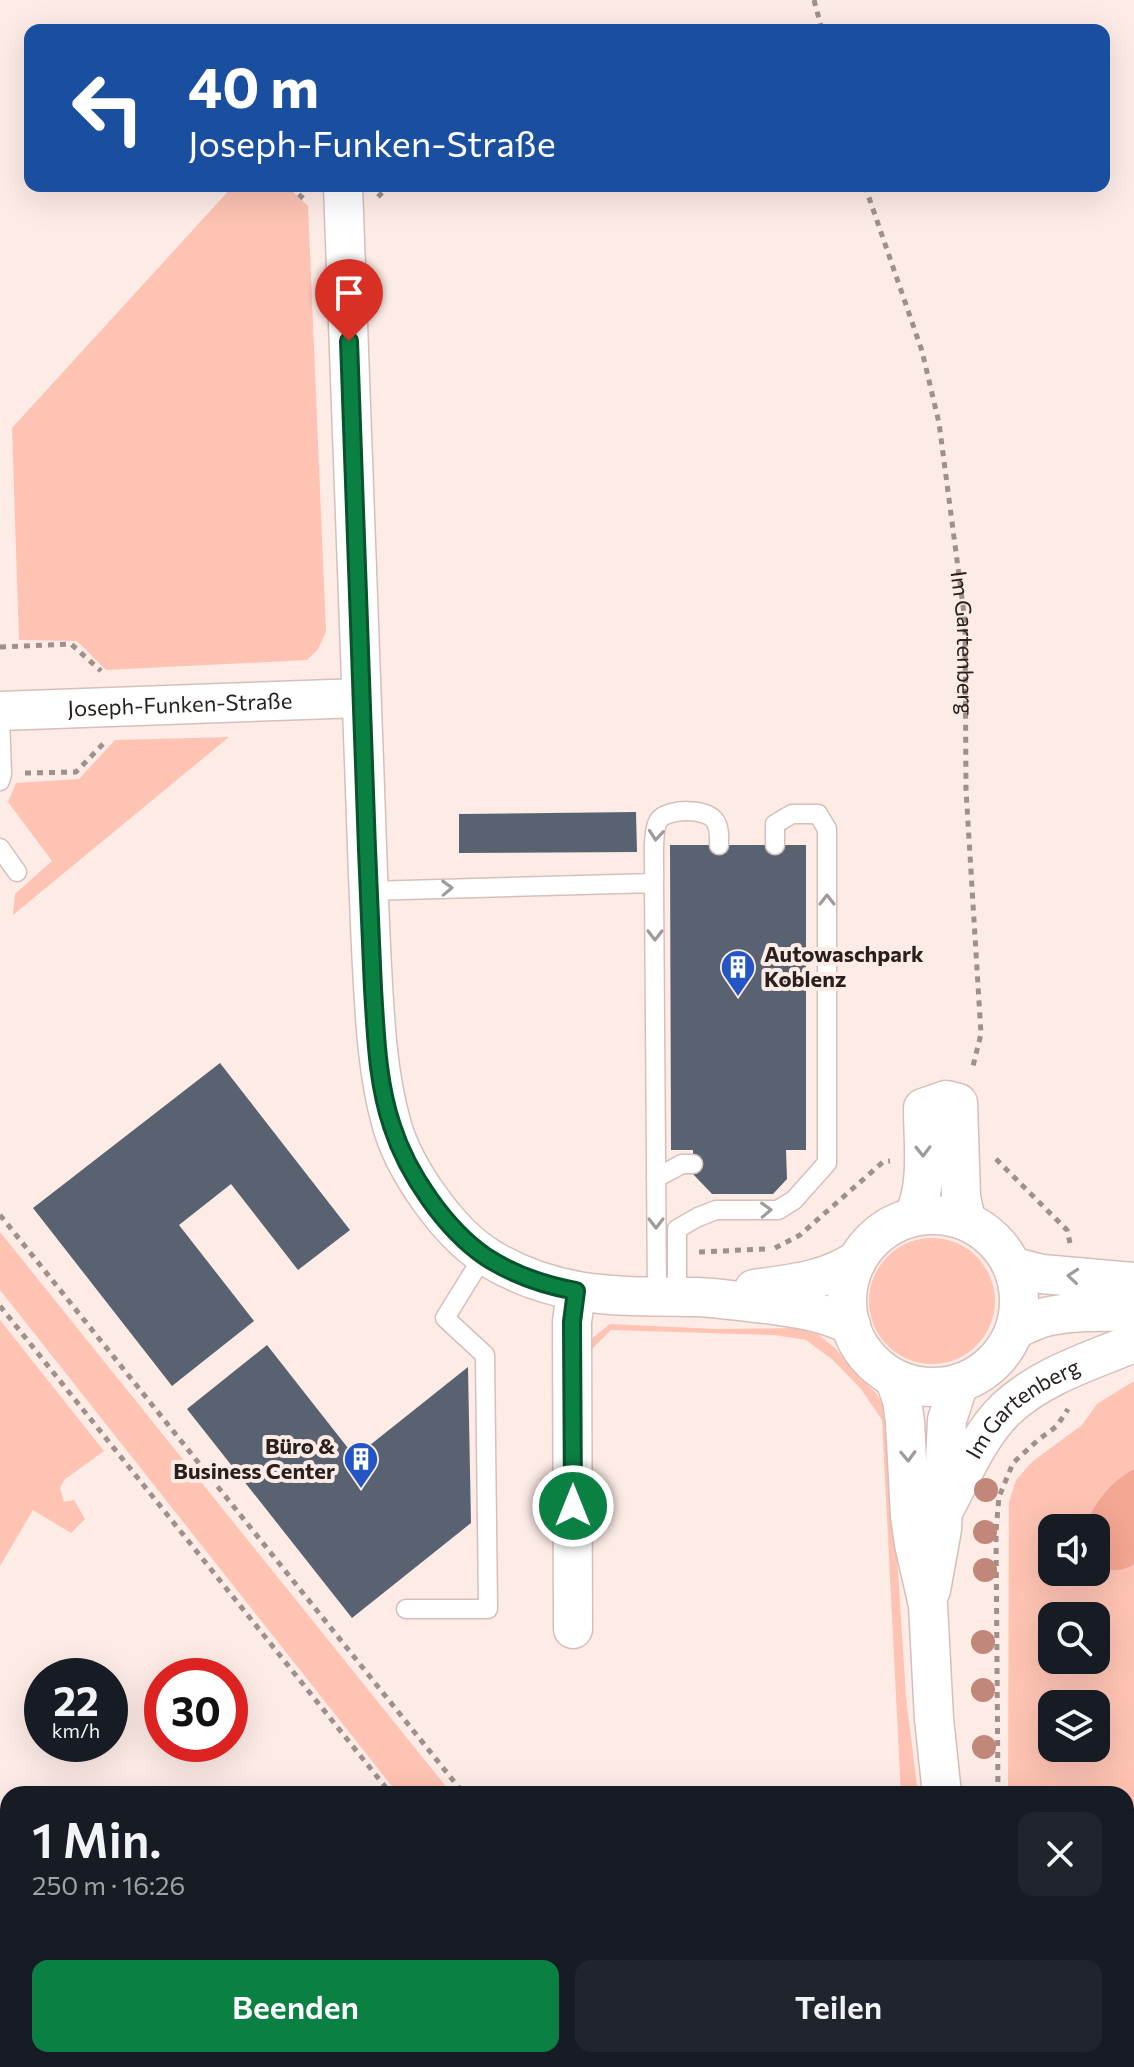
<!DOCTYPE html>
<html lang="de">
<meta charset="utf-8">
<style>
body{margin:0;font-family:Commissioner,sans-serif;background:#20242c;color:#f1f3f6;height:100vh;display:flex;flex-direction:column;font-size:30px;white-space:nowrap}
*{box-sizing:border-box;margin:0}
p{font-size:26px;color:#9ea1a6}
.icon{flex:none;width:44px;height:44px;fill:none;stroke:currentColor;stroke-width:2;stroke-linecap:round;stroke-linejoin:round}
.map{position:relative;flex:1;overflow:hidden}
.side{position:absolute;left:0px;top:1786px;width:1134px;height:282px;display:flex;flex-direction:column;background:#171b24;border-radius:24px 24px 0 0;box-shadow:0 8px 32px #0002}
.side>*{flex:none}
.banner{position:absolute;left:24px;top:24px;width:1086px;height:168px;border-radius:16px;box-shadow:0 8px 32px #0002;background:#1a4fa0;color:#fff;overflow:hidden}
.buttons{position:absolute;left:1038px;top:1514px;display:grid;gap:16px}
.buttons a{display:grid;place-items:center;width:72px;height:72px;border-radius:16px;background:#171b24;box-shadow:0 8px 32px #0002;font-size:40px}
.speed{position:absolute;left:24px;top:1658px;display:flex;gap:16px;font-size:40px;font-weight:700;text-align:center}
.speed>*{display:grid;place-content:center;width:104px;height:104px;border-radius:50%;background:#171b24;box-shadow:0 8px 32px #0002;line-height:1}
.speed small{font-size:20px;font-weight:400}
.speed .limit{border:12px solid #d22;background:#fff;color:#111}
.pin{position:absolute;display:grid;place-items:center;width:68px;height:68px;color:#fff;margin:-82px -34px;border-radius:50% 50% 50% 0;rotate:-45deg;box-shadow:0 0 8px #0007}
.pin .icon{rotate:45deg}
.me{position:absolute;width:88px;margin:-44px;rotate:0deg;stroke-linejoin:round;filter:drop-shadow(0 0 6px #0008)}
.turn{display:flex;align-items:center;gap:28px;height:168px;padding:0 32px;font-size:36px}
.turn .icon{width:104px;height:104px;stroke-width:2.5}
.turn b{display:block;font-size:56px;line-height:68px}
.round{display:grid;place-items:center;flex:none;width:84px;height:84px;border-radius:16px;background:#20242c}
.headline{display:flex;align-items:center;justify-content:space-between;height:136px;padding:0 32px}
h1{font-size:48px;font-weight:600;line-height:60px}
.cta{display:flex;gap:16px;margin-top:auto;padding:16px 32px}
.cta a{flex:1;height:92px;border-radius:16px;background:#0b8043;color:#fff;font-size:32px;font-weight:600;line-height:92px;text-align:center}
.cta a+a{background:#20242c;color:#f1f3f6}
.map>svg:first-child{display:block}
.green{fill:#fec3b3;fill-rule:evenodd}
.water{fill:#f4a793}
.building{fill:#596271}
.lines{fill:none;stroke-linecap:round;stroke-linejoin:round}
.lane-casing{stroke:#d6bfba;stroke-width:21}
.street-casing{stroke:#d6bfba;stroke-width:41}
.path{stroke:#9e908c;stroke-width:5;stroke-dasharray:6 6;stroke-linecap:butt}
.lane{stroke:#fff;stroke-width:18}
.street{stroke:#fff;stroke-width:38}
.tree{fill:#c18779}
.oneway{stroke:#9e9b9a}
.route-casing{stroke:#07532c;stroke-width:20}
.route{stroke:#0b8043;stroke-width:14}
.labels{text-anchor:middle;stroke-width:8;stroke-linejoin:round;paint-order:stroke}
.street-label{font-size:22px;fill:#28201e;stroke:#fdebe6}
.poi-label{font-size:22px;font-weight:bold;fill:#28201e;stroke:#fdebe6;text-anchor:start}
</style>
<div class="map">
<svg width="1134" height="2067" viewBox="0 0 1134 2067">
<rect width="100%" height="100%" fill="#fdebe6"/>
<path class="green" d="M233,186H287L308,206L326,632L318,649L307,660L106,670L77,641L19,640L12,428Z
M229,737L13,915L15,894L52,861L8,802L16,783L79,779L115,740Z
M0,1232L452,1794H398L0,1290Z
M869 1301a63 63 0 1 1 126 0a63 63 0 1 1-126 0Z
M0,1320L104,1451L64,1480L60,1488L64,1502L74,1500L85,1519L71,1533L33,1510L0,1566Z
M610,1324L715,1329L798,1328L819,1335L836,1349L861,1379L876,1393L888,1414L906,1697L918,1794H901L882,1420L861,1389L833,1360L806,1340L774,1335L611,1330L591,1350L586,1343Z
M1134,1381V2067H1002V2060H1126V1794H1008L1009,1502L1016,1480L1033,1461L1082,1425L1097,1404ZM1052,1528H1096V1572H1052ZM1052,1616H1096V1660H1052ZM1052,1704H1096V1748H1052Z
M219,2060H405L411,2067H212Z"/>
<path class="water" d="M1134,1469V1564C1124,1571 1107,1573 1096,1566V1528H1085C1093,1503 1111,1482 1134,1469Z"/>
<path class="building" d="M636,812L637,852L459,853V814Z
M670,845H806V1150H786L787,1179L773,1194H712L693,1174V1150H671Z
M220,1063L350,1230L298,1270L231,1184L179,1225L254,1321L172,1386L33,1208Z
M267,1345L355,1457L468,1367L471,1523L352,1618L187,1409Z
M8,1894V1923L0,1914V1902Z
M141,2060H156L163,2067H133Z"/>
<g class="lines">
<g class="lane-casing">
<path id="lane" d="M0,714L2,774L0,781
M0,848L17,872
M654,883C655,868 651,831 659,820C667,808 708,808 715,821C720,828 719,837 719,845
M369,891L654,883L657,1297
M656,1178L682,1164H693
M677,1297V1229L698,1217L716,1210H778L794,1200L827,1163V829L818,814H792L775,824V845
M406,1609H488L485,1355L445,1318L484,1255"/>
</g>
<g class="street-casing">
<g id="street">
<path d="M343,186C350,387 357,588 365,789C367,848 369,908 372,967C375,1019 377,1071 391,1122C403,1168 448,1233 489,1258C558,1300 621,1296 698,1297C720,1298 743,1302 765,1304C796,1308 821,1311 851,1325"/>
<path id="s2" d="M0,711L361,698"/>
<circle cx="933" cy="1301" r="86"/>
<path d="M914,1216C929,1182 923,1144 923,1108L946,1100L958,1103L961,1197L966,1220"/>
<path d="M1013,1267L1042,1274L1134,1282"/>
<path d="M754,1289C790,1284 826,1281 857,1260"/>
<path d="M1015,1329C1025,1325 1035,1320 1045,1317C1074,1310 1105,1312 1134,1312"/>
<path d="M895,1380L902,1400L905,1422L910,1516L914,1544L928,1605L934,1719L942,1794"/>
<path id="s3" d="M944,1510C962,1477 978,1436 1006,1409C1041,1376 1090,1361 1134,1343"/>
<path d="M931,1590L942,1529L947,1420L959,1383"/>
<path d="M573,1629L572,1322L576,1291"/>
<path d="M949,2067V2060"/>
</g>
</g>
<g class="path">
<path d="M814,0L822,30"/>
<path d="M290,186L307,202"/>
<path id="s1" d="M865,186L922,351L939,423L965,621L966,790L981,1034L972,1070"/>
<path d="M378,197L388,186"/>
<path d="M0,647L71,644L101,671"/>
<path d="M25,773L76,772L103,744"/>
<path d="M996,1159L1067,1230L1070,1243"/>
<path d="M0,1215L464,1794"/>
<path d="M775,1248L800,1235L883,1162L890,1161"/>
<path d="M699,1252L765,1249"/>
<path d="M0,1306L391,1794"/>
<path d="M998,1794L996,1531L999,1497L1013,1463L1038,1440L1057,1426L1068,1409"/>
<path d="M678,2060L683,2067"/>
<path d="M994,2067V2060"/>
</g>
<use href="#lane" class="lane"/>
<use href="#street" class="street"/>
</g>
<g class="tree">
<circle cx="986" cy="1490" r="12"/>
<circle cx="985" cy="1532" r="12"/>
<circle cx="985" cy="1570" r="12"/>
<circle cx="983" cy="1642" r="12"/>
<circle cx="983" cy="1690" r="12"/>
<circle cx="984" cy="1747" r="12"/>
</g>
<defs><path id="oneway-chevron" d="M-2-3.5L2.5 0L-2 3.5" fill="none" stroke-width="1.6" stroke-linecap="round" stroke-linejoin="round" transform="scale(2)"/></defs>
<g class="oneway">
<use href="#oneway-chevron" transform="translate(656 835) rotate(95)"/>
<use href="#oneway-chevron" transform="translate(447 888) rotate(-2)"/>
<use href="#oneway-chevron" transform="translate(827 900) rotate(-90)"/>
<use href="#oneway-chevron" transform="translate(655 935) rotate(90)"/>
<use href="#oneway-chevron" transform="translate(923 1151) rotate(89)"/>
<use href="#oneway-chevron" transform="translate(766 1210) rotate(-2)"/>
<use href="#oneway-chevron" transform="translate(656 1223) rotate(90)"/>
<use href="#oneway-chevron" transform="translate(1073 1276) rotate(-175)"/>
<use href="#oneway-chevron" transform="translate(908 1456) rotate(88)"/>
</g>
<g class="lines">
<g class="route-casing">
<path id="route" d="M349,341C355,511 361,680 367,849C369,896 371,942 373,989C376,1034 377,1082 392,1126C407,1173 445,1229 486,1257C514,1275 543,1285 576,1291L572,1322L573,1506"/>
</g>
<use href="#route" class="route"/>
</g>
<defs>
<g id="building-pin" transform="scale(1.8)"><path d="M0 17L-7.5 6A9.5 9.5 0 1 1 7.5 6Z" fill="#2356c4" stroke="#fdebe6"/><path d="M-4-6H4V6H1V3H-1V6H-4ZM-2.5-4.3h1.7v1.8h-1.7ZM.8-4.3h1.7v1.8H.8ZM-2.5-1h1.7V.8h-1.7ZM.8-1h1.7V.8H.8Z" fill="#fff"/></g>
</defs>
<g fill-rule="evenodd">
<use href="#building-pin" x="738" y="967"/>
<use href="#building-pin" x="361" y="1459"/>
</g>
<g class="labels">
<g class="street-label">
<text dy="8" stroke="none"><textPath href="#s1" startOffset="470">Im Gartenberg</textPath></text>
<text dy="8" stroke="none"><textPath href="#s2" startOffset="180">Joseph-Funken-Straße</textPath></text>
<text dy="8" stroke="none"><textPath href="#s3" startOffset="132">Im Gartenberg</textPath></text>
</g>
<g class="poi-label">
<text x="764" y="962">Autowaschpark<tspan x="764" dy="25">Koblenz</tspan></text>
<text x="335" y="1454" text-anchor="end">Büro &amp;<tspan x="335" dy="25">Business Center</tspan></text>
</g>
</g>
</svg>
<div class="buttons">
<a><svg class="icon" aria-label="sound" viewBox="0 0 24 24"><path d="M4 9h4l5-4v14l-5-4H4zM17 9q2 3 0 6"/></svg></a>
<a><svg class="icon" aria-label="search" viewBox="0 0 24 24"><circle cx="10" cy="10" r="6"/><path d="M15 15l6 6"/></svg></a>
<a><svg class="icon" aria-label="layers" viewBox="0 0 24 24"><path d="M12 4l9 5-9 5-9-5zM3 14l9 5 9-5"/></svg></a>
</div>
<div class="speed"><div>22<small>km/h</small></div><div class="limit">30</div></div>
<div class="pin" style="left:349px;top:341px;background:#d93025"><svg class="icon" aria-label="arrive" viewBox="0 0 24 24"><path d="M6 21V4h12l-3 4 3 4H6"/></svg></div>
<svg class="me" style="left:573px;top:1506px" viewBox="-20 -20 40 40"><circle r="17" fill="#0b8043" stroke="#fff" stroke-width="3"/><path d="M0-11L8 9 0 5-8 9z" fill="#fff"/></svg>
<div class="banner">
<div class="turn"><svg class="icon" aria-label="left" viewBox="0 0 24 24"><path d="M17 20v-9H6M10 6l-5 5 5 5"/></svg><div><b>40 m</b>Joseph-Funken-Straße</div></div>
</div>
<section class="side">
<div class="headline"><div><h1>1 Min.</h1><p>250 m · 16:26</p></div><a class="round"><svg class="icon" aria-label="close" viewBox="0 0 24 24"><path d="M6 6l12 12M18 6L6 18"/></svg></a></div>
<div class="cta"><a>Beenden</a><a>Teilen</a></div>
</section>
</div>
